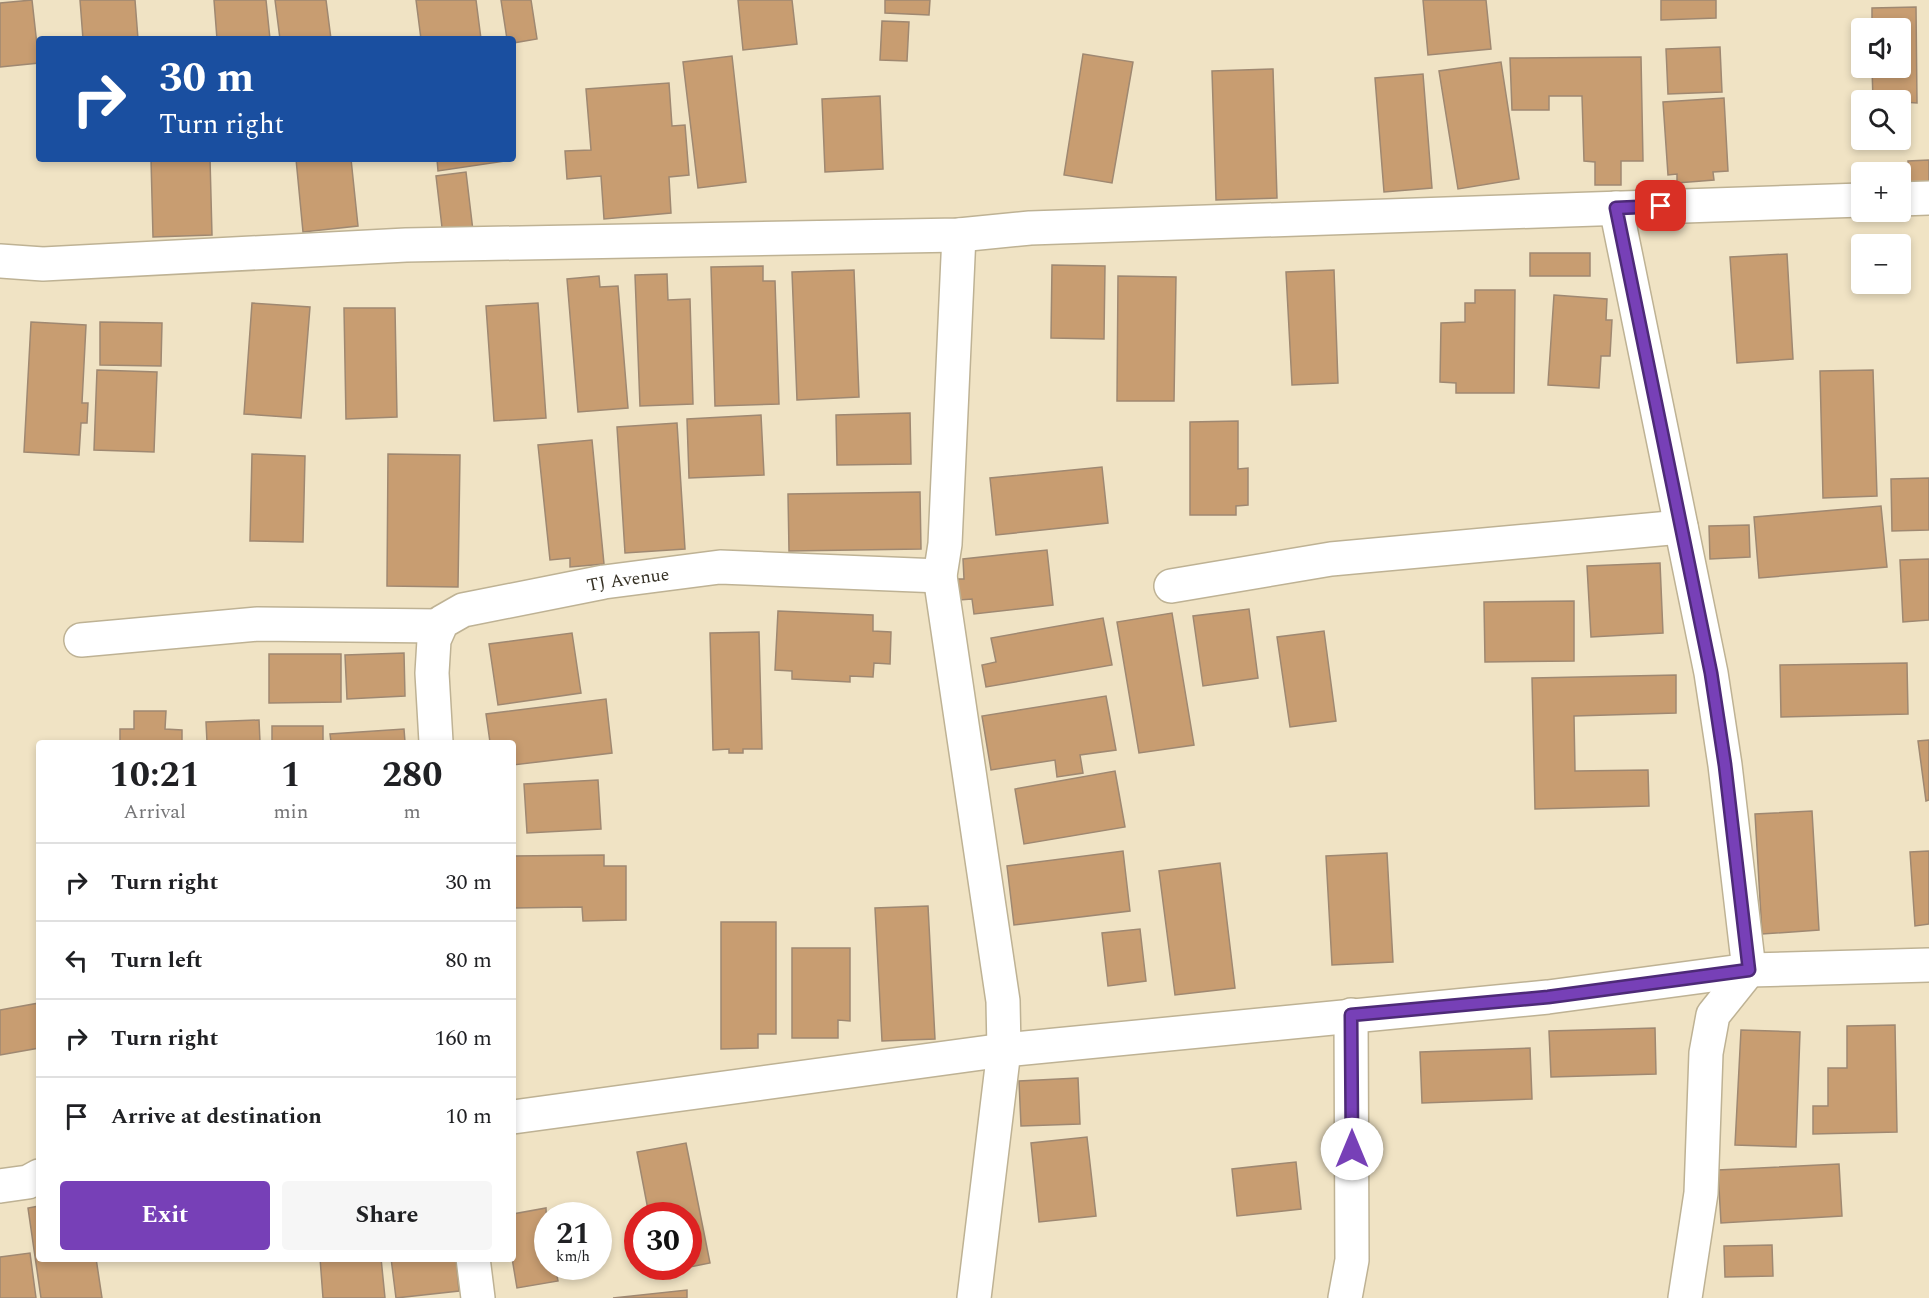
<!DOCTYPE html>
<meta charset="utf-8">
<style>
body{margin:0;font-family:Spectral,serif;background:#f6f6f6;color:#202124;height:100vh;display:flex;flex-direction:column;font-size:22px;white-space:nowrap}
*{box-sizing:border-box;margin:0}
p{font-size:20px;color:#757577}
.icon{flex:none;width:33px;height:33px;fill:none;stroke:currentColor;stroke-width:2;stroke-linecap:round;stroke-linejoin:round}
.map{position:relative;flex:1;overflow:hidden}
.details{position:absolute;left:36px;top:740px;width:480px;height:522px;display:flex;flex-direction:column;background:#fff;border-radius:6px;box-shadow:0 3px 9px #0003}
.details>*{flex:none}
.banner{position:absolute;left:36px;top:36px;width:480px;height:126px;border-radius:6px;box-shadow:0 3px 9px #0003;background:#1a4fa0;color:#fff;overflow:hidden}
.tools{position:absolute;left:1851px;top:18px;display:grid;gap:12px}
.tools a{display:grid;place-items:center;width:60px;height:60px;border-radius:6px;background:#fff;box-shadow:0 3px 9px #0003;font-size:30px}
.speed{position:absolute;left:534px;top:1202px;display:flex;gap:12px;font-size:30px;font-weight:700;text-align:center}
.speed>*{display:grid;place-content:center;width:78px;height:78px;border-radius:50%;background:#fff;box-shadow:0 3px 9px #0003;line-height:1}
.speed small{font-size:15px;font-weight:400}
.speed .limit{border:9px solid #d22;background:#fff;color:#111}
.pin{position:absolute;display:grid;place-items:center;width:51px;height:51px;color:#fff;margin:-26px;border-radius:12px;box-shadow:0 3px 9px #0006}
.me{position:absolute;width:66px;margin:-33px;rotate:0deg;stroke-linejoin:round;filter:drop-shadow(0 0 4px #0008)}
.turn{display:flex;align-items:center;gap:21px;height:126px;padding:0 24px;font-size:27px}
.turn .icon{width:78px;height:78px;stroke-width:2.5}
.turn b{display:block;font-size:42px;line-height:51px}
.eta{display:flex;justify-content:space-evenly;align-items:center;height:102px;text-align:center}
.eta b{font-size:36px;font-weight:700;line-height:42px}
.action{display:flex;gap:12px;margin-top:auto;padding:12px 24px}
.action a{flex:1;height:69px;border-radius:6px;background:#7740b7;color:#fff;font-size:24px;font-weight:700;line-height:69px;text-align:center}
.action a+a{background:#f6f6f6;color:#202124}
ul{padding:0;list-style:none}
li{display:flex;align-items:center;gap:18px;height:78px;padding:0 24px;border-top:2px solid #e0e0e0}
li div{flex:1}
li b{display:block;font-size:22px}
li em{font-style:normal}
.map>svg:first-child{display:block}
.building{fill:#c89d71;stroke:#9f8871;stroke-width:1.5}
.lines{fill:none;stroke-linecap:round;stroke-linejoin:round}
.street-casing{stroke:#beb294;stroke-width:36}
.street{stroke:#fff;stroke-width:33}
.route-casing{stroke:#4d2a77;stroke-width:15}
.route{stroke:#7740b7;stroke-width:10}
.labels{text-anchor:middle;stroke-width:6;stroke-linejoin:round;paint-order:stroke}
.street-label{font-size:18px;fill:#353024;stroke:#fff}
</style>
<div class="map">
<svg width="1929" height="1298" viewBox="0 0 1929 1298">
<rect width="100%" height="100%" fill="#f0e3c4"/>
<path class="building" d="M32,0L39,63L0,67V3Z
M80,0H135L138,39H83Z
M214,0H266L270,39H217Z
M275,0H326L331,39H280Z
M416,0H476L481,39H421Z
M501,0H531L537,39L513,43V39H507Z
M738,0H792L797,44L743,50Z
M885,0H930L929,15L885,13Z
M1423,0H1486L1491,49L1428,55Z
M1661,0H1716V18L1661,20Z
M1916,7L1917,103L1873,100L1872,68H1900V28H1872V8Z
M882,21L909,22L907,61L880,60Z
M1720,47L1722,92L1668,94L1666,49Z
M1083,54L1133,62L1112,183L1064,175Z
M732,56L746,182L698,188L683,62Z
M1641,57L1643,161H1621V185H1595V162L1584,161L1582,96H1549V110H1512L1510,58Z
M1501,62L1519,179L1458,189L1439,71Z
M1273,69L1277,198L1216,200L1212,71Z
M1423,74L1432,188L1384,192L1375,78Z
M669,83L672,126L685,125L689,175L669,177L671,213L604,219L601,176L567,179L565,151L591,150L586,89Z
M880,96L883,169L825,172L822,99Z
M1724,98L1728,171L1713,172L1714,180L1677,183V174L1668,175L1663,102Z
M151,159H210L212,235L153,237Z
M296,159H351L358,226L303,232Z
M437,159H512V160L438,171Z
M1929,160V182H1908V161Z
M466,172L473,231L443,236L436,176Z
M1530,253H1590V276H1530Z
M1787,254L1793,359L1737,363L1730,257Z
M1052,265L1105,266L1104,339L1051,338Z
M763,266V281H775L779,404L715,406L711,267Z
M854,270L859,397L797,400L792,272Z
M1334,270L1338,383L1292,385L1286,272Z
M667,274L668,300L690,299L693,404L640,406L635,275Z
M599,276L600,287L618,286L628,408L578,412L567,279Z
M1118,276L1176,277L1174,401H1117Z
M1475,290H1515L1514,393H1456V383L1440,382L1441,323L1465,322V303H1475Z
M1554,295L1607,299L1606,320H1612L1610,356H1601L1599,388L1548,385Z
M252,303L310,307L301,418L244,414Z
M538,303L546,418L494,421L486,306Z
M344,308H395L397,417L346,419Z
M31,322L86,325L82,403H88L87,423H81L79,455L24,452Z
M100,322L162,323L161,366L100,365Z
M97,370L157,372L154,452L94,450Z
M1873,370L1877,496L1823,498L1820,371Z
M910,413L911,464L837,465L836,415Z
M761,415L764,475L689,478L687,419Z
M1238,421V469L1248,468V505L1236,506V515H1190V422Z
M677,423L685,549L625,553L617,427Z
M592,440L604,564L570,567V558L550,560L538,445Z
M252,454L305,456L303,542L250,541Z
M388,454L460,455L458,587L387,586Z
M1102,467L1108,523L996,535L990,478Z
M1929,478V530L1892,531L1891,479Z
M920,492L921,549L789,551L788,494Z
M1881,506L1887,567L1759,578L1754,517Z
M1749,525L1750,557L1710,559L1709,526Z
M1047,550L1053,605L974,614L972,599L959,600L956,579H964L963,559Z
M1929,559V620L1903,622L1900,560Z
M1660,563L1663,633L1591,637L1587,566Z
M1574,601V661L1485,662L1484,602Z
M1249,609L1258,678L1203,686L1193,616Z
M778,611L873,615V631L891,632L890,664L874,663L873,677L850,676V682L792,679V671L775,670Z
M1172,613L1194,745L1139,753L1117,622Z
M1103,618L1112,665L986,687L982,665L996,662L991,638Z
M1324,631L1336,721L1290,727L1277,637Z
M759,632L762,749H743V753H729V749L713,750L710,633Z
M572,633L581,693L498,705L489,644Z
M404,653L405,696L347,699L345,655Z
M269,654H341V702L269,703Z
M1907,663L1908,714L1781,717L1780,665Z
M1676,675V713L1574,716L1575,771L1648,770L1649,806L1535,809L1532,678Z
M1106,696L1116,750L1080,755L1083,773L1057,777L1055,760L991,770L982,716Z
M606,699L612,753L513,765V742H490L486,714Z
M134,711H166L165,729L182,730V742H120V729H134Z
M259,720L260,742H207L206,722Z
M272,726H323V742H272Z
M404,729L405,742H331L330,734Z
M1929,740V800L1926,801L1918,741Z
M1115,771L1125,827L1024,844L1015,789Z
M598,780L601,829L527,833L524,784Z
M1812,811L1819,930L1762,934L1755,814Z
M1123,851L1130,911L1014,925L1007,866Z
M1929,851V924L1915,926L1910,852Z
M1387,853L1393,962L1332,965L1326,856Z
M604,855V866H626V920L583,921L582,907L513,908V856Z
M1220,863L1235,988L1175,995L1159,871Z
M928,906L935,1039L882,1041L875,908Z
M721,922H776V1034H758V1048L721,1049Z
M1140,929L1146,981L1108,986L1102,933Z
M792,948H850V1021L838,1020V1038H792Z
M39,1003V1048L0,1055V1010Z
M1895,1025L1897,1132L1813,1134V1106H1828V1068H1847V1026Z
M1655,1028L1656,1074L1551,1077L1549,1031Z
M1741,1030L1800,1032L1796,1147L1735,1145Z
M1530,1048L1532,1099L1422,1103L1420,1052Z
M1078,1078L1080,1124L1021,1126L1019,1081Z
M1087,1137L1096,1216L1039,1222L1031,1143Z
M686,1143L710,1263L660,1273L659,1266H688V1215H649L637,1152Z
M1296,1162L1301,1209L1237,1216L1232,1169Z
M1839,1164L1842,1216L1721,1223L1718,1170Z
M39,1206V1258H96L102,1298H41L28,1208Z
M546,1208L548,1266H555L558,1281L517,1288L512,1258L513,1214Z
M1772,1245L1773,1276L1725,1277L1724,1246Z
M30,1253L36,1298H0V1257Z
M320,1258H381L385,1298H323Z
M391,1258H456L459,1291L396,1298Z
M687,1290V1298H613Z"/>
<g class="lines">
<g class="street-casing">
<g id="street">
<path d="M1900,199L1929,198"/>
<path d="M1616,208L1711,673L1725,765L1749,970L1713,1015L1706,1053L1701,1193L1685,1298"/>
<path d="M959,235L945,544L940,576L1003,1001L1004,1050L974,1298"/>
<path d="M0,261L43,264L406,245L959,235L1030,228L1862,200"/>
<path d="M1171,586L1331,559L1681,527"/>
<path d="M81,640L258,624L439,626"/>
<path id="s1" d="M436,742L432,673L434,640L442,622L463,610L604,582L720,567L940,576"/>
<path d="M513,1117L1004,1050L1548,997L1749,970L1929,965"/>
<path d="M0,1186L28,1182L39,1176"/>
<path d="M473,1258L478,1298"/>
<path d="M1345,1298L1352,1260L1351,1015"/>
</g>
</g>
<use href="#street" class="street"/>
</g>
<g class="lines">
<g class="route-casing">
<path id="route" d="M1352,1149L1351,1015L1548,997L1749,970L1725,765L1711,673L1616,208L1661,206"/>
</g>
<use href="#route" class="route"/>
</g>
<g class="labels">
<g class="street-label">
<text dy="6" stroke="none"><textPath href="#s1" startOffset="314">TJ Avenue</textPath></text>
</g>
</g>
</svg>
<div class="tools">
<a><svg class="icon" aria-label="sound" viewBox="0 0 24 24"><path d="M4 9h4l5-4v14l-5-4H4zM17 9q2 3 0 6"/></svg></a>
<a><svg class="icon" aria-label="search" viewBox="0 0 24 24"><circle cx="10" cy="10" r="6"/><path d="M15 15l6 6"/></svg></a>
<a>+</a>
<a>−</a>
</div>
<div class="speed"><div>21<small>km/h</small></div><div class="limit">30</div></div>
<div class="pin" style="left:1661px;top:206px;background:#d93025"><svg class="icon" aria-label="arrive" viewBox="0 0 24 24"><path d="M6 21V4h12l-3 4 3 4H6"/></svg></div>
<svg class="me" style="left:1352px;top:1149px" viewBox="-20 -20 40 40"><circle r="19" fill="#fff"/><path d="M0-13L10 11 0 6-10 11z" fill="#7740b7"/></svg>
<div class="banner">
<div class="turn"><svg class="icon" aria-label="right" viewBox="0 0 24 24"><path d="M7 20v-9h11M14 6l5 5-5 5"/></svg><div><b>30 m</b>Turn right</div></div>
</div>
<section class="details">
<div class="eta">
<div><b>10:21</b><p>Arrival</p></div>
<div><b>1</b><p>min</p></div>
<div><b>280</b><p>m</p></div>
</div>
<ul>
<li><svg class="icon" aria-label="right" viewBox="0 0 24 24"><path d="M7 20v-9h11M14 6l5 5-5 5"/></svg><div><b>Turn right</b></div><em>30 m</em></li>
<li><svg class="icon" aria-label="left" viewBox="0 0 24 24"><path d="M17 20v-9H6M10 6l-5 5 5 5"/></svg><div><b>Turn left</b></div><em>80 m</em></li>
<li><svg class="icon" aria-label="right" viewBox="0 0 24 24"><path d="M7 20v-9h11M14 6l5 5-5 5"/></svg><div><b>Turn right</b></div><em>160 m</em></li>
<li><svg class="icon" aria-label="arrive" viewBox="0 0 24 24"><path d="M6 21V4h12l-3 4 3 4H6"/></svg><div><b>Arrive at destination</b></div><em>10 m</em></li>
</ul>
<div class="action"><a>Exit</a><a>Share</a></div>
</section>
</div>
